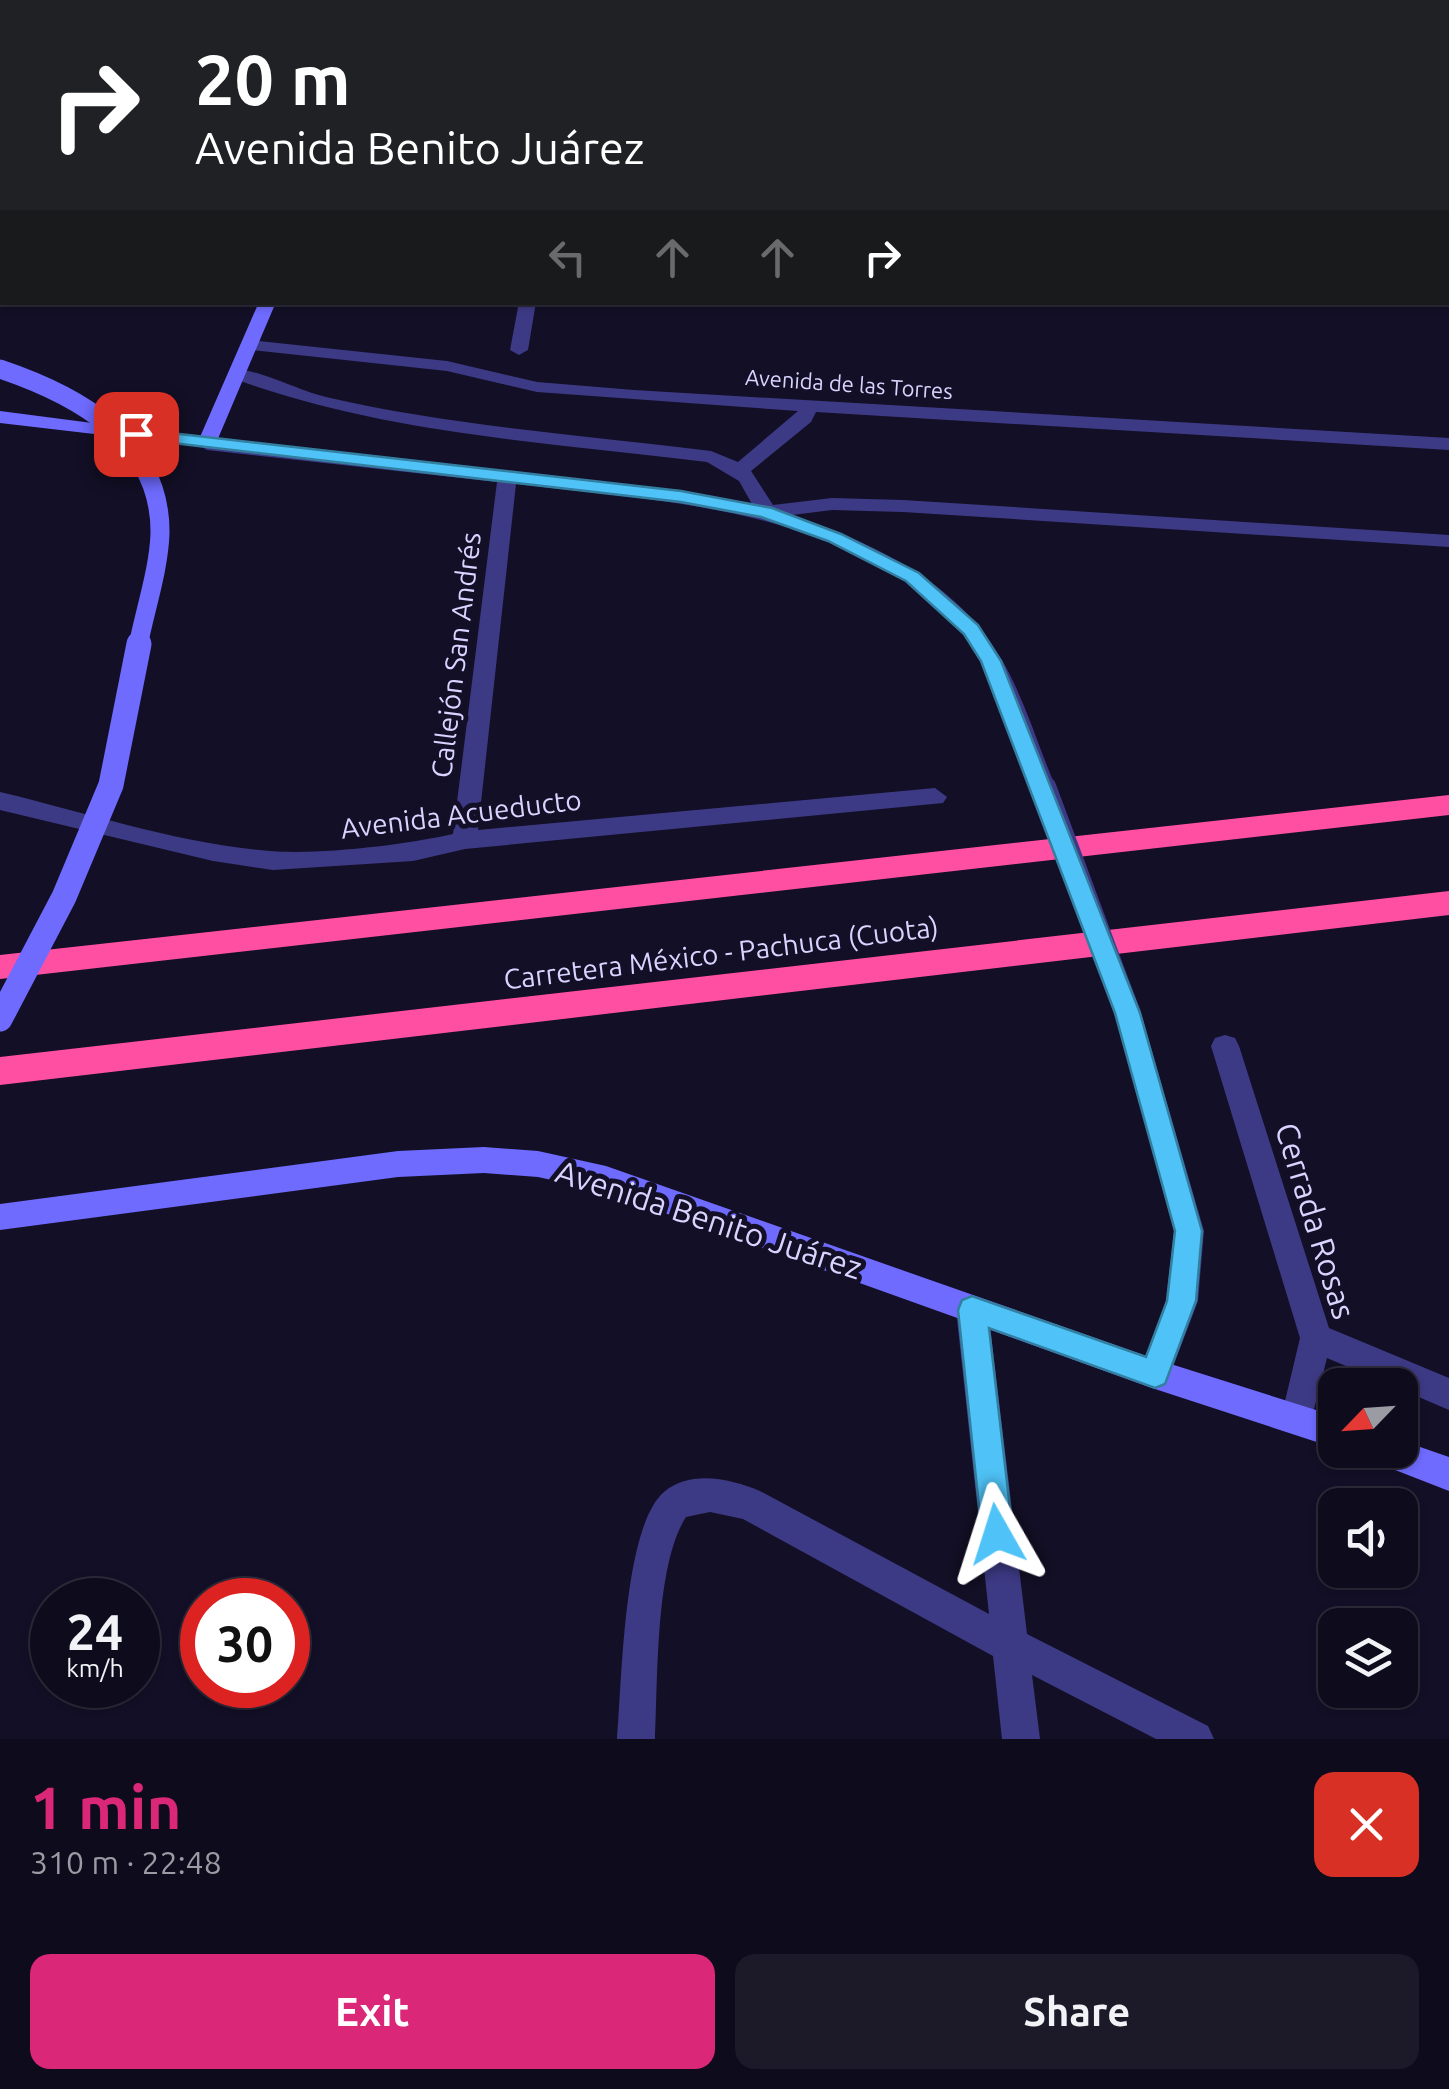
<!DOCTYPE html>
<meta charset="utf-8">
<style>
body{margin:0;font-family:Ubuntu,sans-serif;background:#1c1929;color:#f1f3f6;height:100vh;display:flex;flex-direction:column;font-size:38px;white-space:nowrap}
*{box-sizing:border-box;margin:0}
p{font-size:32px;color:#9b9ba3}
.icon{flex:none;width:55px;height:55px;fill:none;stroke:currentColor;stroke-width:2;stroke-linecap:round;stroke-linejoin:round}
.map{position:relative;height:1739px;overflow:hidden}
.sheet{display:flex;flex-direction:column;background:#0e0b1c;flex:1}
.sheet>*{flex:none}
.guide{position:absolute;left:0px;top:0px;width:1450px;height:305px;box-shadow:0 2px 8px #0004,0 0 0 2px #2e2b3b;background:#202124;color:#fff;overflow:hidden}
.needle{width:65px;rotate:245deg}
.tools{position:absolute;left:1318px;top:1368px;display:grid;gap:20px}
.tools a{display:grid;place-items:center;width:100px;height:100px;border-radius:20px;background:#0e0b1c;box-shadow:0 2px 8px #0004,0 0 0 2px #2e2b3b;font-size:50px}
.speed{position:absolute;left:30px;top:1578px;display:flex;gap:20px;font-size:50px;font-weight:700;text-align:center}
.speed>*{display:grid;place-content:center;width:130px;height:130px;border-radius:50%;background:#0e0b1c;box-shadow:0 2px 8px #0004,0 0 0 2px #2e2b3b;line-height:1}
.speed small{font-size:25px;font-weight:400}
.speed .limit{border:15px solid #d22;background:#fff;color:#111}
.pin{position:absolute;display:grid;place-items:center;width:85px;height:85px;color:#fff;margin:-42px;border-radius:20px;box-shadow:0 5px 15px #0006}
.me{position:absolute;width:110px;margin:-55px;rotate:354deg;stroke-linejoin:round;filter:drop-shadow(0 0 8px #0008)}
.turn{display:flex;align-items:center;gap:35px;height:210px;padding:0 30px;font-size:45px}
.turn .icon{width:130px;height:130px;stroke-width:2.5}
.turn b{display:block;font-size:70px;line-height:85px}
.lanes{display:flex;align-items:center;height:95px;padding:0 30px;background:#0003;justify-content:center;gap:50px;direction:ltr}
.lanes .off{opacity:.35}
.round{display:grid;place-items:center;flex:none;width:105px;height:105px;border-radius:20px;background:#1c1929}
.headline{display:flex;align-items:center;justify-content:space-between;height:170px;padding:0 30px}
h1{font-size:60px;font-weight:700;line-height:75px;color:#db2777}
.action{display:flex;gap:20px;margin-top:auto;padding:20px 30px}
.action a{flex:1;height:115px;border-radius:20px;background:#db2777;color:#fff;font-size:40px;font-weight:700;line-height:115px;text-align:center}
.action a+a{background:#1c1929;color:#f1f3f6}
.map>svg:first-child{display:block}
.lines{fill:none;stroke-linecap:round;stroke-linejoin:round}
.street{fill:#3d3a85;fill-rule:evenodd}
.secondary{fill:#6f6bff;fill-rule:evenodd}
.highway{fill:#ff4fa3;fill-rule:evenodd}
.street-bridge{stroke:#3d3a85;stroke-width:25}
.secondary-bridge-far1{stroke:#6f6bff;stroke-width:19}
.secondary-bridge{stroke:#6f6bff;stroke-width:25}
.route{fill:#4fc3f7;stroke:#337fa1;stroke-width:2.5}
.labels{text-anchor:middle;stroke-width:10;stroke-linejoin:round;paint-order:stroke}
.far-street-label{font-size:22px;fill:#d9d4ff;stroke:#130f26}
.street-label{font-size:28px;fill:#d9d4ff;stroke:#130f26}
.near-street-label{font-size:32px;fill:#d9d4ff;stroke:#130f26}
</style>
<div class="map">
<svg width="1449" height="1739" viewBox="0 0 1449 1739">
<rect width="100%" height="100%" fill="#130f26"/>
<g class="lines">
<path class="street" d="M648,0H660V2H648Z
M1139,0H1151L1152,2H1140Z
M519,302H536L528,350L519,355L510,350Z
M249,340L447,361L537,382L634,390L1449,438V450L816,412L811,422L751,471L773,505L832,498L903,500L1449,535V547L903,512L832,510L792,515C874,544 957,581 1002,660C1025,700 1038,746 1056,788L1044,796L1032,788C1012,738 998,679 964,636C867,510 660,501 516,484L478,830L935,788L947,797L943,803L465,849L413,861L273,870L213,861L0,810V792C88,813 180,844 270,851C320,855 404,845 453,834L497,482L207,450L197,444L200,440L681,491L752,504L739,481L707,462C548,442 382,434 232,378V370C253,366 301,392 326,397C451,426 583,435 711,451L738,462L798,411L537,392L447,371L243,349L240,345Z
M1128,1002L1138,1005L1141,1013L1204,1231L1198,1301L1166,1385L1155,1389L1144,1385L1139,1374L1166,1301L1174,1231L1115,1013L1118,1005Z
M1225,1035L1235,1038L1239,1046L1329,1328L1449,1378V1410L1400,1389V1385H1391L1327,1358L1309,1429L1297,1434L1285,1429L1281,1418L1300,1338L1211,1046L1215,1038Z
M972,1296L983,1300L988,1310L1027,1634L1208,1726L1214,1739H1156L1032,1675L1040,1739H1002L993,1656L743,1519L710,1512L686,1517C655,1565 658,1680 655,1739H617C622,1685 623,1527 664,1492C690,1469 732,1479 760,1491L989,1614L956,1310L961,1300Z"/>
<path class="secondary" d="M0,80H2V89H0Z
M1448,178H1449V188H1448Z
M259,302H276L214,448L0,423V411L200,437Z
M484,1147L538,1151L606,1166L1155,1359L1335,1416V1448L1155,1389L606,1192L538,1177L484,1173L398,1177L0,1230V1204L398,1151Z
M1400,1440L1449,1457V1491L1372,1461L1367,1450H1400Z"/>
<path class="highway" d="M1449,795V815L0,979V955Z
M1449,891V915L0,1085V1057Z"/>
<path class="street-bridge" d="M1044,788L1128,1013"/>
<path class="secondary-bridge-far1" d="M0,369C77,395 161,440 160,533C159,569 145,610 138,646"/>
<path class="secondary-bridge" d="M0,1019L64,897L111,785L139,644"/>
</g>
<path class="route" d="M136,429L681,491L772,508L841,534L919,573L978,625L1001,661L1140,1013L1202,1231L1196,1301L1165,1384L1155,1388L989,1328L1013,1534L1008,1545L997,1549L986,1545L982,1534L958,1310L962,1300L972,1296L1146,1357L1167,1301L1175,1231L1115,1013L981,661L964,634L906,581L828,541L761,517L681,502L129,438V431Z"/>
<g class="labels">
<g class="far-street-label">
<text transform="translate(849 384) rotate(4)" y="8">Avenida de las Torres</text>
</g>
<g class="street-label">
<text transform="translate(456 655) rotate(-83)" y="10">Callejón San Andrés</text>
<text transform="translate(461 814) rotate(-7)" y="10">Avenida Acueducto</text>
<text transform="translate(721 953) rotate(-7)" y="10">Carretera México - Pachuca (Cuota)</text>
</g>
<g class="near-street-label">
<text transform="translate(709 1220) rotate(18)" y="11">Avenida Benito Juárez</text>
<text transform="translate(1315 1221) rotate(73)" y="11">Cerrada Rosas</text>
</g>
</g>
</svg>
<div class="tools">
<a><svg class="needle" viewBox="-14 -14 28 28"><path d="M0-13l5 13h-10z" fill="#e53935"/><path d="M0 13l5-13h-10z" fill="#9b9ba3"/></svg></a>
<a><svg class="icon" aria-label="sound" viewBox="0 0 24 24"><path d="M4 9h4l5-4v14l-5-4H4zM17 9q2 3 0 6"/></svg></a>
<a><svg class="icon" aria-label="layers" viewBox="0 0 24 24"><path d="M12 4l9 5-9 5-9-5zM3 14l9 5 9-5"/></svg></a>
</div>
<div class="speed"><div>24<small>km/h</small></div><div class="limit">30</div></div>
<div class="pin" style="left:136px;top:434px;background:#d93025"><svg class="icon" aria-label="arrive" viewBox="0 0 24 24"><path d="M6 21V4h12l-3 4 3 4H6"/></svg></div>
<svg class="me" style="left:997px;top:1534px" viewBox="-20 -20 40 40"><path d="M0-17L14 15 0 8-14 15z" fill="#4fc3f7" stroke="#fff" stroke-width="4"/></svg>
<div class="guide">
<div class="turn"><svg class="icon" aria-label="right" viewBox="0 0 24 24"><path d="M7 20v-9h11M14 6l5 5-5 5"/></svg><div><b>20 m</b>Avenida Benito Juárez</div></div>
<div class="lanes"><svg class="icon off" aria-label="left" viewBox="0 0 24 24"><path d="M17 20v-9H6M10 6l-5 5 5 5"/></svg><svg class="icon off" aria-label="ahead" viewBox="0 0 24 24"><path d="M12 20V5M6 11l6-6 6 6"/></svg><svg class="icon off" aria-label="ahead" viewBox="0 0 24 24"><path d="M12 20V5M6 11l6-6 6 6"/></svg><svg class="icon" aria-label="right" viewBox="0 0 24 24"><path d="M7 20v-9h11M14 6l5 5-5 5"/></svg></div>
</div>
</div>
<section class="sheet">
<div class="headline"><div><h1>1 min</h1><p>310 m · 22:48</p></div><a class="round" style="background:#d93025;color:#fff"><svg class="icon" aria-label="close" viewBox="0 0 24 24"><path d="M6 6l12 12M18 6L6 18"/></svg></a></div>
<div class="action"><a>Exit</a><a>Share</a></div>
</section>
